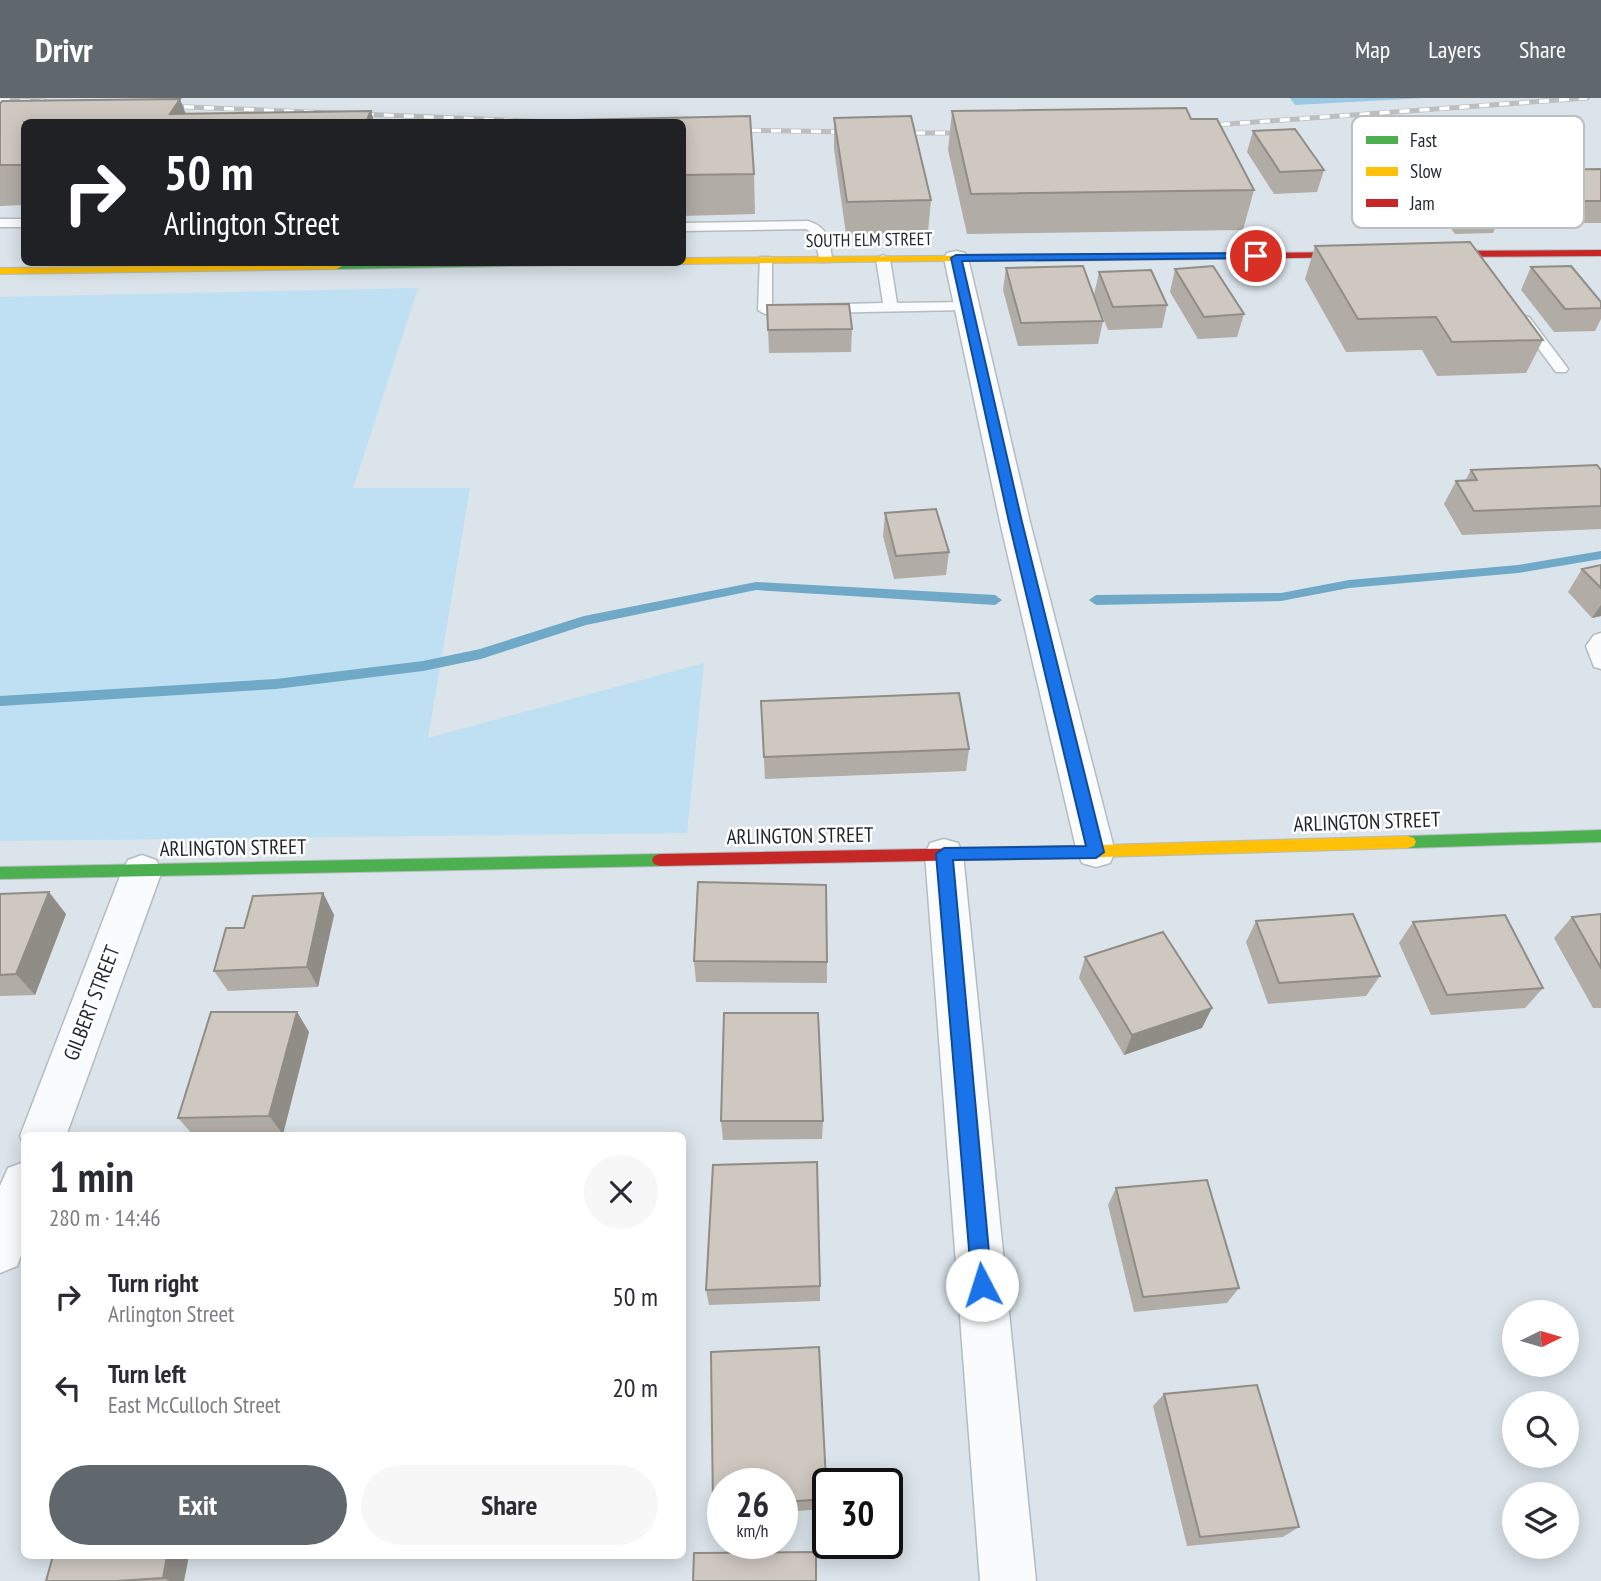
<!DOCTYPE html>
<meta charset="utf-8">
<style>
body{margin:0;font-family:"PT Sans Narrow",sans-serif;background:#f7f7f7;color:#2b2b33;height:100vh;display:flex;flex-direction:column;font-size:26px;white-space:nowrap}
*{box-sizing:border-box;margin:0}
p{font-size:23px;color:#7c7c81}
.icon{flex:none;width:38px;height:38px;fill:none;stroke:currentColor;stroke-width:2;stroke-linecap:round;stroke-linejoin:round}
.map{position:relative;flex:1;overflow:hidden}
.panel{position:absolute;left:21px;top:1034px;width:665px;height:427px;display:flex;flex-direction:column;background:#fff;border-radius:10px;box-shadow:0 4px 18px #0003}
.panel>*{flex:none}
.hud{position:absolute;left:21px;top:21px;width:665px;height:147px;border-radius:10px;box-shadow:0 4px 18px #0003;background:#202124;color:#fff;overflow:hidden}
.needle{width:46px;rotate:85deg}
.controls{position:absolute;left:1502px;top:1202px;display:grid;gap:14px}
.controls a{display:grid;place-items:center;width:77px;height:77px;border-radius:50%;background:#fff;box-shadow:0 4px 18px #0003;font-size:35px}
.speed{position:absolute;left:707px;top:1370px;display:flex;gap:14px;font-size:35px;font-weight:700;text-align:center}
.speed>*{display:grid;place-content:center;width:91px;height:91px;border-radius:50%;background:#fff;box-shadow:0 4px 18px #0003;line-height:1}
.speed small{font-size:18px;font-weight:400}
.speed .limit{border:4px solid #111;border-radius:10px;background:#fff;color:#111}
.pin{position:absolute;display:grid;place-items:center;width:60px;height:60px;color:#fff;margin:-30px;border:4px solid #fff;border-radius:50%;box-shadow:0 2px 7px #0007}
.me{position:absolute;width:77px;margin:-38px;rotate:355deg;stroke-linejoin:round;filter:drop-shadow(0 0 5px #0008)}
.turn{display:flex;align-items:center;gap:24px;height:147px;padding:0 28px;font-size:32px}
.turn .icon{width:91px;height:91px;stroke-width:2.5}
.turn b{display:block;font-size:49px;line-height:60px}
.round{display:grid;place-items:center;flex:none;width:74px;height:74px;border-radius:37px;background:#f7f7f7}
.summary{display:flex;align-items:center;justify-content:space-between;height:119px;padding:0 28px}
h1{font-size:42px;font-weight:700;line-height:52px}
.cta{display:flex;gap:14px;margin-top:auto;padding:14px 28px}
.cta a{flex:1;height:80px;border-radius:42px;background:#60686d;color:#fff;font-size:28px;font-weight:700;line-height:80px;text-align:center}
.cta a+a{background:#f7f7f7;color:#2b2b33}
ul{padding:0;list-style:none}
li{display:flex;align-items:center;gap:21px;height:91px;padding:0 28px}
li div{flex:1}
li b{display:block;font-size:26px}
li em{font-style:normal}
header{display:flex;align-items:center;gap:42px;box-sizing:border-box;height:98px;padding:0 35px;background:#60686d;color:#fff}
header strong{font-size:33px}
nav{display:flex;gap:38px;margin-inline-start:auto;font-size:24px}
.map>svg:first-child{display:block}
.green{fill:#bfdff3}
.forest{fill:#9bc8e3}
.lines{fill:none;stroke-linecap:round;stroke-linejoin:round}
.stream{fill:#70a8c7;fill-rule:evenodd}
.lane-casing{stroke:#b5bcc1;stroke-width:3}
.street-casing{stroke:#b5bcc1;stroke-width:3}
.fast-casing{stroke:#b5bcc1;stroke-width:2}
.slow-casing{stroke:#b5bcc1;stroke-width:2}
.jam-casing{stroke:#b5bcc1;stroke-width:2}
.lane{fill:#f9fbfc;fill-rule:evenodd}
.street{fill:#f9fbfc;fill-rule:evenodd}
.fast{fill:#4caf50;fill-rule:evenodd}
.slow{fill:#ffc107;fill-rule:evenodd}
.jam{fill:#c62828;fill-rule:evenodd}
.rail-casing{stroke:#bcbfc0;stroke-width:5}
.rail{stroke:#fff;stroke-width:3.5;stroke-dasharray:10;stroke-linecap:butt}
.wall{fill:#b1aca5}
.shaded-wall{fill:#908c86}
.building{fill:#cec8c0;stroke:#908c86;stroke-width:2}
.route{fill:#1a73e8;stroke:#114b97;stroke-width:2}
.labels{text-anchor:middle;stroke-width:5;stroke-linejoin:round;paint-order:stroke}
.far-street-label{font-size:18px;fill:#1f2529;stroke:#fff}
.street-label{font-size:21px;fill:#1f2529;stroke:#fff}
.key{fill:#fff;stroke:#bcbebf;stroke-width:2}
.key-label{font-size:19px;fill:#1f2529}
</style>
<header>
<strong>Drivr</strong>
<nav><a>Map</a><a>Layers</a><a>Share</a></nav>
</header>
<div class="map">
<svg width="1601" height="1483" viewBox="0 0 1601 1483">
<rect width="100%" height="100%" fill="#dae4ea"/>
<path class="green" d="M418,190L353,390H470L428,640L704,565L687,735L0,743V199Z"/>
<path class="forest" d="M1290,0H1424L1295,7Z"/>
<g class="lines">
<path class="stream" d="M1601,453V461L1518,475L1349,490L1281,503L1096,507L1089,502L1096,497L1281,495L1349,482L1518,467Z
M756,484L995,497L1002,502L995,507L756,492L586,527L481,561L423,573L276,591L0,608V598L276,581L423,563L480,551L584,518Z"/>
<g class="lane-casing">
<path id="lane" d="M0,121H24V129H0Z
M808,123C828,129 830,142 832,161L830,164H820L814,136L806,131L682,133V125Z
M883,157L890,161L897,205L966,204L973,208L966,212L765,216L758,212L760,159H770L772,162V208L883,205L876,161Z
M1524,218L1529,219L1566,268L1568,271L1566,274H1556L1517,222Z
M1601,535V571L1594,569L1586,548L1594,537Z"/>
</g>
<g class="street-casing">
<path id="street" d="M956,153L965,155L968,160L1030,424L1115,754L1110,765L1096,769L1082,765L1077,754L1000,424L944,160L947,155Z
M944,741L958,745L963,756L1036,1483H980L925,756L930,745Z
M142,757L156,762L162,773L66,1038H24V1048L20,1038L122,773L128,762Z
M24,1064V1150L17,1168L0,1175V1088L8,1070Z"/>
</g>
<g class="fast-casing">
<path id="fast" d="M363,164H579L574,167L337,171L332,168L337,165Z
M1601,732V744L1408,750L1402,748L1400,744L1402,740L1408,738Z
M660,756L666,758L668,762L666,766L660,768L0,781V769Z"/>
</g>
<g class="slow-casing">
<path id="slow" d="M1035,157L1040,160L1039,162L682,166L678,164H682V160Z
M341,166L342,168L337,171L0,176V170Z
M1408,738L1414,740L1416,744L1414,748L1408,750L1035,761L1029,759L1027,755L1029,751L1035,749Z"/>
</g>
<g class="jam-casing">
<path id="jam" d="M1601,152V158L1428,159L1423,156L1428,153Z
M1364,154L1368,155V159L1035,163L1030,160L1035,157Z
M1035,749L1041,751L1043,755L1041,759L1035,761L660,768L654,766L652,762L654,758L660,756Z"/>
</g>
<use href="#lane" class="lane"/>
<use href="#street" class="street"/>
<use href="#fast" class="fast"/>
<use href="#slow" class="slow"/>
<use href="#jam" class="jam"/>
<g class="rail-casing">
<path id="rail" d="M0,2L45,3
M164,8L552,24
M1200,28L1587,0
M731,32L853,34
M895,35H969"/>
</g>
<use href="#rail" class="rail"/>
</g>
<path class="wall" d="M0,6L186,16L371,13L374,24H24V107L0,108Z
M952,13L1191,21L1254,92L1243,132L967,136L948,52Z
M834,20L931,102L928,134L846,136L834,51Z
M682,24L754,76L755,116L682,118Z
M1253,33L1324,72L1317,94L1274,96L1247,54Z
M1423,61L1503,113L1493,135L1455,136L1415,82Z
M1547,72H1601V125H1564L1537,94Z
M1315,148L1543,242L1526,275L1437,278L1422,252L1346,254L1305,181Z
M1531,169L1601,204V221L1595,233L1554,234L1521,192Z
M1006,170L1103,223L1098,246L1018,248L1003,192Z
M1175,171L1244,216L1237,239L1198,241L1170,194Z
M1099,174L1167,207L1162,230L1108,232L1094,197Z
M767,207L852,231L851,254L769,255Z
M1471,372H1601V431L1462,437L1444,406L1456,383H1465Z
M885,415L949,454L946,477L894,481L883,438Z
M1601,467V518L1592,520L1568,494L1582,471Z
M761,603L969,651L966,673L765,681Z
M323,795L334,817L318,889L228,893L214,873Z
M0,796L66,816L35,897L0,898Z
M1601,816V910H1593L1554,840L1572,819Z
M1256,823L1380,878L1366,898L1268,906L1246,844Z
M1413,824L1543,890L1525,910L1431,917L1399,845Z
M1085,859L1202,930L1124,957L1079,880Z
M694,863L827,864V885L696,884Z
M297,914L309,934L283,1036L194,1038L178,1020Z
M721,1023H823L822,1041L723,1042Z
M1116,1090L1239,1190L1227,1205L1134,1214L1108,1107Z
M820,1188V1203L709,1207L706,1192Z
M819,1249L827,1401L826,1411L782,1414V1386H723V1417L715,1418L713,1408L711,1254Z
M1164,1296L1299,1429L1283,1439L1187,1448L1153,1308Z
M53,1458L184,1483H46Z"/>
<path class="shaded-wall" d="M180,1L189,24L170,16Z
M371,13L374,24H366Z
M1601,507V518L1592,520Z
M49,794L66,816L35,897L16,876Z
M323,795L334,817L318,889L307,869Z
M1212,910L1202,930L1124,957L1132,937Z
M297,914L309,934L283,1036L269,1018Z
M167,1458H189L184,1483H170L163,1480Z"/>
<path class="building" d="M180,1L170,16L371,13L366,24H24V67H0V6L2,3Z
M1186,10L1191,21H1217L1254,92L971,96L952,13Z
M750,18L754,76L682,77V24H488Z
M911,18L931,102L847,104L834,20Z
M1295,31L1324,72L1280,74L1253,33Z
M1600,71L1601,72V103H1575L1547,72Z
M1470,144L1543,242L1452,244L1436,219L1358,221L1315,148Z
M1083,168L1103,223L1021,225L1006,170Z
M1213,168L1244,216L1204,219L1175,171Z
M1571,168L1601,204V210L1565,211L1531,169Z
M1151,172L1167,207L1113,209L1099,174Z
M849,206L852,231L768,232L767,207Z
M1597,367L1601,372V408L1474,413L1456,383L1477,382L1471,372Z
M936,411L949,454L896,458L885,415Z
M1601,467V490L1582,471Z
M959,595L969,651L764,659L761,603Z
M698,784L826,787L827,864L694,863Z
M49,794L16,876L0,877V796Z
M323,795L307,869L214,873L226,830H244L253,798Z
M1353,816L1380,878L1279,885L1256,823Z
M1601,816V870L1572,819Z
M1505,817L1543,890L1447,897L1413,824Z
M1163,834L1212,910L1132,937L1085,859Z
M211,914H297L269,1018L178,1020Z
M724,915H818L823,1023H721Z
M817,1064L820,1188L706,1192L713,1067Z
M1207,1082L1239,1190L1143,1199L1116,1090Z
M819,1249L827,1401L782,1404V1386H723V1407L713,1408L711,1254Z
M1257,1287L1299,1429L1200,1439L1164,1296Z
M816,1454V1483H693L694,1455Z
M53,1458H167L163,1480L116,1483H46Z"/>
<path class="route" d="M1256,155L1261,158L1259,160L962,163L1022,424L1104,754L1096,760L953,762L992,1187L989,1194L982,1197L975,1194L972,1187L936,756L944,750L1086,748L1009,424L951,160L956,157Z"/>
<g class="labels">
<g class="far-street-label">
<text transform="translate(869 142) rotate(-1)" y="6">SOUTH ELM STREET</text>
</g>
<g class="street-label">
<text transform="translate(1367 724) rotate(-2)" y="7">ARLINGTON STREET</text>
<text transform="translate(800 738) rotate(-1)" y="7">ARLINGTON STREET</text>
<text transform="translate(233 750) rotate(-1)" y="7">ARLINGTON STREET</text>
<text transform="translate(92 905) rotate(-69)" y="7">GILBERT STREET</text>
</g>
</g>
<rect x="1352" y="18" width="232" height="112" rx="10" class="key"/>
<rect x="1366" y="38" width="32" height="8" fill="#4caf50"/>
<rect x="1366" y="69" width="32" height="9" fill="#ffc107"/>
<rect x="1366" y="101" width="32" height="8" fill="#c62828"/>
<g class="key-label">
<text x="1410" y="49">Fast</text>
<text x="1410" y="80">Slow</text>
<text x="1410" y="112">Jam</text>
</g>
</svg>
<div class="controls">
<a><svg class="needle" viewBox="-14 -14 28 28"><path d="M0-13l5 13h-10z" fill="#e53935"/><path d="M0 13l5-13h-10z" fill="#7c7c81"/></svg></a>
<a><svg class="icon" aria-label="search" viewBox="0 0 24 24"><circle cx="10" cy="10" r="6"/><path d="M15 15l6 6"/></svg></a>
<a><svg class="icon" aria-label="layers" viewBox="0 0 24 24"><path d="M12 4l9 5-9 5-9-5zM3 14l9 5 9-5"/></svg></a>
</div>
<div class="speed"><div>26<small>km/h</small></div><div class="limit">30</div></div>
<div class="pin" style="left:1256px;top:158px;background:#d93025"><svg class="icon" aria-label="arrive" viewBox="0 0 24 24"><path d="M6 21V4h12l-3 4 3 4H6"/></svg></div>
<svg class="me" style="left:982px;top:1187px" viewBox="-20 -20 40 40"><circle r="19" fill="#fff"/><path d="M0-13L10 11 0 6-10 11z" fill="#1a73e8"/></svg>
<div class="hud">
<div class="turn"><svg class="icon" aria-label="right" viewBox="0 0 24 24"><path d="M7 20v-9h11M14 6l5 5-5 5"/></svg><div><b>50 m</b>Arlington Street</div></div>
</div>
<section class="panel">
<div class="summary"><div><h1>1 min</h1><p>280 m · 14:46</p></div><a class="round"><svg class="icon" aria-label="close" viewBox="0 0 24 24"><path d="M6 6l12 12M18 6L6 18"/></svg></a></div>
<ul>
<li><svg class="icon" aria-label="right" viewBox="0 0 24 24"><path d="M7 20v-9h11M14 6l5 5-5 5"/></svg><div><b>Turn right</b><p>Arlington Street</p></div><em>50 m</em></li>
<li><svg class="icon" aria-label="left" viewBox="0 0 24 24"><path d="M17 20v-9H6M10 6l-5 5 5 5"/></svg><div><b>Turn left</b><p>East McCulloch Street</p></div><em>20 m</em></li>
</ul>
<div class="cta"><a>Exit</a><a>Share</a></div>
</section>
</div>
